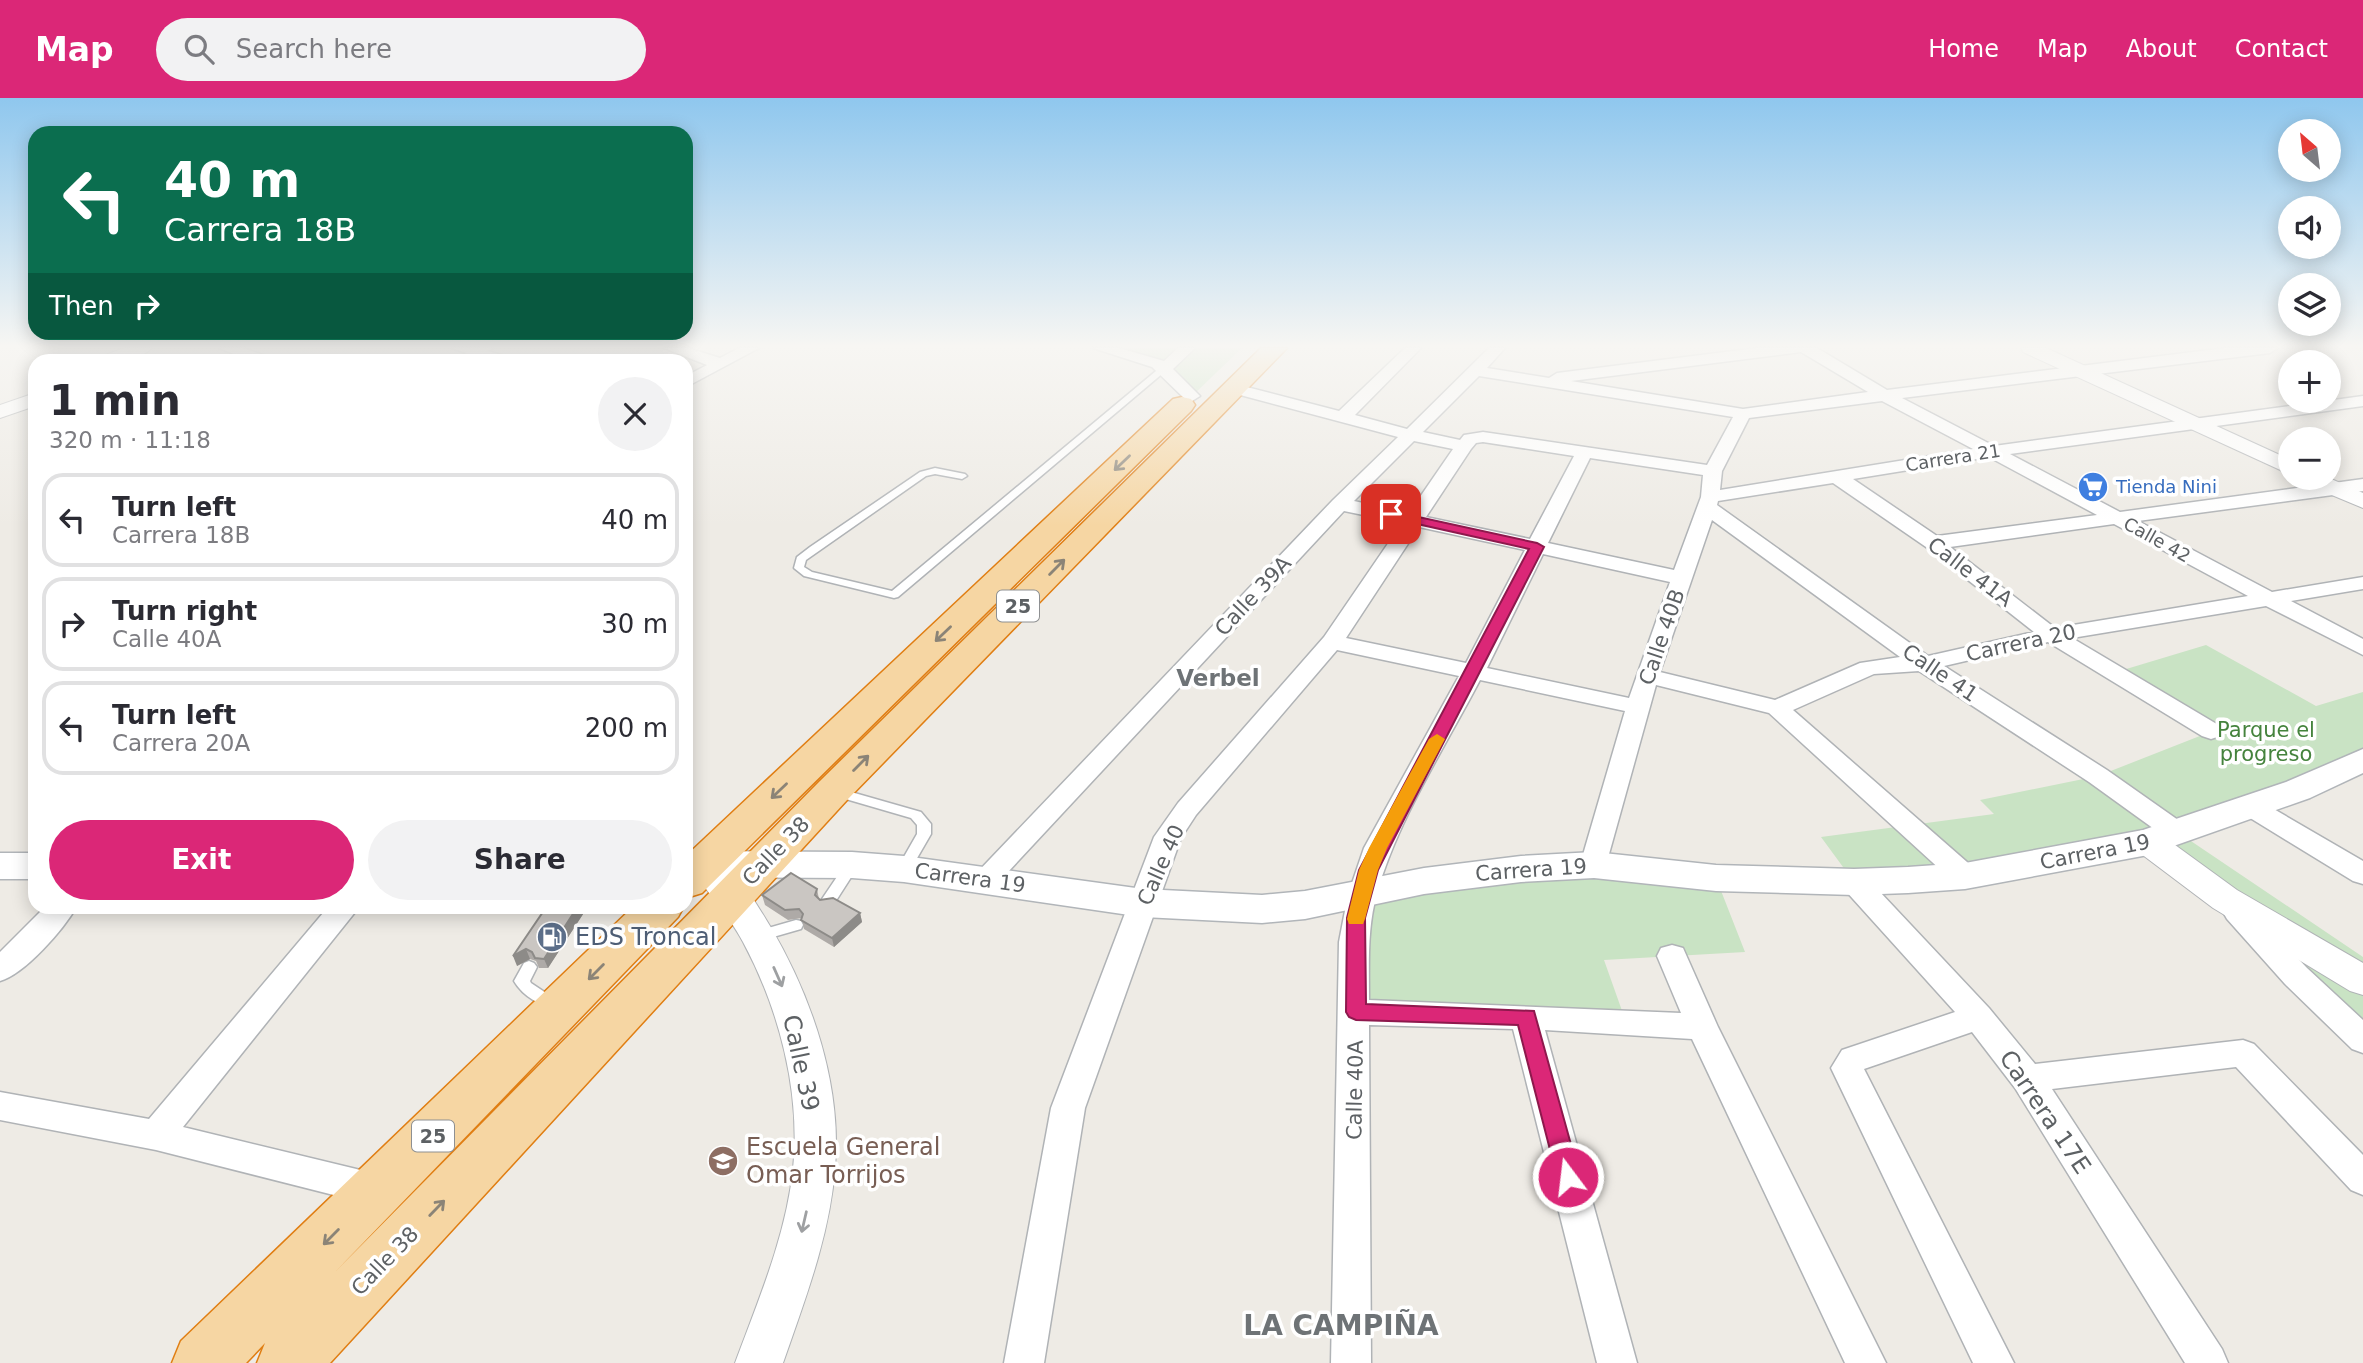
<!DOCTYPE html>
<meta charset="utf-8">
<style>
body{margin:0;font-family:"DejaVu Sans",sans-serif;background:#f2f2f3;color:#2b2b33;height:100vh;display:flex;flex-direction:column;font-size:26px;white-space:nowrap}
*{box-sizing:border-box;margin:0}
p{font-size:23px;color:#7c7c81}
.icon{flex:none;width:38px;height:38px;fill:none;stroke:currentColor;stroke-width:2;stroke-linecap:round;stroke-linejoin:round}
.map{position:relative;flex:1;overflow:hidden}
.side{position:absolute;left:28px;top:256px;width:665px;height:560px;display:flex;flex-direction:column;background:#fff;border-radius:21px;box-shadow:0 4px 18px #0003}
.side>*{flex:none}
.guide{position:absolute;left:28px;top:28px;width:665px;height:214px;border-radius:21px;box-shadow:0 4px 18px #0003;background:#0b6e4f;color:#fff;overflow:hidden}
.needle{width:46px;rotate:332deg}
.buttons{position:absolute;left:2278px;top:21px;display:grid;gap:14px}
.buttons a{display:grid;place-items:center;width:63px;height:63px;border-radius:50%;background:#fff;box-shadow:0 4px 18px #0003;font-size:35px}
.pin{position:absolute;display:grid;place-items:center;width:60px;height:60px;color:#fff;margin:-30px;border-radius:14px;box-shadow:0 4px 10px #0006}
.me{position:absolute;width:77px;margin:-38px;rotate:345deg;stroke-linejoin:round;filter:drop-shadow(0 0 5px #0008)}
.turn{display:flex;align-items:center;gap:24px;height:147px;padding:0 21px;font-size:32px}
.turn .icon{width:91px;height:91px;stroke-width:2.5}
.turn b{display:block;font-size:49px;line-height:60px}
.then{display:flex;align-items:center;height:66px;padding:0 21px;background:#0003;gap:14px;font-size:26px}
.round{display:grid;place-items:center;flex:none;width:74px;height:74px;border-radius:37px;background:#f2f2f3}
.head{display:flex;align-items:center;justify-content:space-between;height:119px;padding:0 21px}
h1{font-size:42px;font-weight:700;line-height:52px}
.action{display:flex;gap:14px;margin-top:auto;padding:14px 21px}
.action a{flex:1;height:80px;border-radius:42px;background:#db2777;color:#fff;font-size:28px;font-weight:700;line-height:80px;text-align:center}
.action a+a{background:#f2f2f3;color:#2b2b33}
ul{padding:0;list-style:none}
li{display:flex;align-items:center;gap:21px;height:94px;margin:0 14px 10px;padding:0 7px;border:4px solid #e1e1e2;border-radius:21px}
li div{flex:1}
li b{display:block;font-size:26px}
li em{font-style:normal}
header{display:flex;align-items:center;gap:42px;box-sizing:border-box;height:98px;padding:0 35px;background:#db2777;color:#fff}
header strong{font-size:33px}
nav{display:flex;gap:38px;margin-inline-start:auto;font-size:24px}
.search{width:490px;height:63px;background:#f2f2f3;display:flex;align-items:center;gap:18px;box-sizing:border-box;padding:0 24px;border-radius:38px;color:#7c7c81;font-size:26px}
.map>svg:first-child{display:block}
.green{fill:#c9e3c4}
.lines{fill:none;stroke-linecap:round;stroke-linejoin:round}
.service-casing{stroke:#b0b3b6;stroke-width:3}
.pedestrian-casing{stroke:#b0b3b6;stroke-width:2}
.minor-casing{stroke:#b0b3b6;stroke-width:3}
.tertiary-casing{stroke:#b0b3b6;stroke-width:2}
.secondary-casing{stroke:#b1b5b9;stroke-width:3}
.trunk-casing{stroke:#e07e13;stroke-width:3}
.service{fill:#fff;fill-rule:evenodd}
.pedestrian{fill:#fff;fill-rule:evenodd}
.minor{fill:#fff;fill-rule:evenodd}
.tertiary{fill:#fff;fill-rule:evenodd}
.secondary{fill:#fff;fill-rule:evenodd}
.trunk{fill:#f6d6a3;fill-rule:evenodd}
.wall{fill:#aeaaa7}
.shaded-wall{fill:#8d8b88}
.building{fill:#cac6c2;stroke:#8d8b88;stroke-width:2}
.oneway{stroke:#8b8477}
.oneway2{stroke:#9ea0a2}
.route{fill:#db2777;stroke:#8e194d;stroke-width:2}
.slow{fill:#f59e0b}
.labels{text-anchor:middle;stroke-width:7;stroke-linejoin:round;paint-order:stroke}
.far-street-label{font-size:18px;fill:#5d6164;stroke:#fff}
.far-shop-label{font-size:18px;fill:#366cbe;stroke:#fff;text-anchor:start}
.shield{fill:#fff;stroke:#8e9092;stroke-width:2}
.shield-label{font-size:19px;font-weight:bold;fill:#5d6164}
.street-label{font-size:21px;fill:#5d6164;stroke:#fff}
.park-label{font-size:21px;fill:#45833d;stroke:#fff}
.neighbourhood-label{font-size:23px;font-weight:bold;fill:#6e7376;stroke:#fff}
.near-service-label{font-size:24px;fill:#4e5e75;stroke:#fff;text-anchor:start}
.near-street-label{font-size:24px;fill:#5d6164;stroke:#fff}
.near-education-label{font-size:24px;fill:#785e54;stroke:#fff;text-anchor:start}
.near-neighbourhood-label{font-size:28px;font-weight:bold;fill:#6e7376;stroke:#fff}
</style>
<header>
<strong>Map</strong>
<div class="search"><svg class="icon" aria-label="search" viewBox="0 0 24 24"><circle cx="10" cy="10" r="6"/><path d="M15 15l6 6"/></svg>Search here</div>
<nav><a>Home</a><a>Map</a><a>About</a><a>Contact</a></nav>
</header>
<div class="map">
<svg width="2363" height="1265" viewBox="0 0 2363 1265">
<rect width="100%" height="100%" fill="#eeebe5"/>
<path class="green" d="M1126,250H1242L1192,298L1165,270L1119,255Z
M2206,547L2316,608L2363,594V662L2179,735L2363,859V942L2148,744L1854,784L1821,739L1994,716L1980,702L2098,678L2210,634L2113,575Z
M1474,775L1716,780L1745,854L1604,862L1626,924L1356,914L1362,797Z"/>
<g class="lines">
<g class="service-casing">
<path id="service" d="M1162,268L1169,270L898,499L894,500L804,478L794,470L797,459L810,449L920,374L935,370L965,376L967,378L962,381L935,376L926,378L806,462L804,469L812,474L892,493Z
M837,690L921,714L931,726V736L909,774H899L897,771L917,736V727L911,720L832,697L831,694Z
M852,762L857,764L859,767L857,770L832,809H822L820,805L822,801L847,764Z
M796,822L801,823L803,827L801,831L759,843L754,842L752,838L754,834Z
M529,863L534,865L537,869L530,883L531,885L546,895L559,899L562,903L559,907C543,912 522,897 514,883L524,865Z"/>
</g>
<g class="pedestrian-casing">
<path id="pedestrian" d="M478,250H494L466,262H451Z"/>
</g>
<g class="minor-casing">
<path id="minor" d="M219,250H243L269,259L271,262H249Z
M452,250H478L508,259L510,262H486Z
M664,250H688L720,260L739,250H759L686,289V278L707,267Z
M1093,250H1119L1164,263L1178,250H1195L1173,271L1200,298L1192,303L1186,302L1152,269Z
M1405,250H1421L1355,317L1407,331L1489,250H1505L1487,270L1549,280L1557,275L1757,250H1817L1887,292L2225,250H2277L2270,255L1902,300L1994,348L2363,298V308L2010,356L2120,414L2363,381V393L2138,423L2272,494L2363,479V491L2291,503L2363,541V557L2266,508L2072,540L2220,628L2223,633L2220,638L2211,641L2202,638L2048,544L1944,568L2107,672L2188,729L2191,735L2188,741L2178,744L2168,741L2089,684L1919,573L1874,576L1793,612L1975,771L1979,778L1975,785L1965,788L1955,785L1769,615L1656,587L1604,774L1594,777L1584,774L1580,767L1625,613L1480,582C1445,649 1397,723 1377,795C1367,830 1369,866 1369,902L1681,915L1657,858L1661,850L1672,847L1683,850L1718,929L1886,1265H1845L1692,941L1545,932L1637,1265H1597L1513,931L1369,927L1371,1265H1331L1339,844L1348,797L1364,750L1459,578L1337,552L1196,717L1181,740L1085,1010L1044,1265H1004L1051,1010L1154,739L1178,705L1324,539L1402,425L1344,413L994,789L984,792L974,789L970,782L1333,402L1398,339L1229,294L1227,291L1229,288L1235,286L1339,313ZM1801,254L1868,294L1743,311L1571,283ZM1479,278L1733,319L1707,367L1483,334L1464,337L1460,342L1423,334ZM1882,303L1973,351L1720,392L1722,373L1749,320ZM1414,343L1453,351L1409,415L1354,403ZM1483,344L1574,358L1530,441L1426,419L1471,351L1476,345ZM1989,359L2097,417L1937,438L1853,381ZM1590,360L1703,377L1701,399L1674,472L1548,445ZM1833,385L1926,449L2034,534L1928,558L1717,407L1718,403ZM1712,422L1900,559L1860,565L1775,602L1660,574ZM2114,426L2248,498L2055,530L1950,449ZM1419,429L1525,452L1466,565L1346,540ZM1543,456L1670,484L1629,600L1487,570Z
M2251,700L2260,703L2363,763V786L2353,783L2242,715L2238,709L2242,703Z
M1854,774L1864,777L1989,910L2035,966L2243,942L2254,946L2363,1057V1097L2351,1092L2236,969L2052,991L2222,1251L2228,1265H2185L2015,990L1972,934L1864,971L2014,1265H1973L1831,970L1842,952L1955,914L1844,791L1840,784L1844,777Z
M2237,804L2247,807L2307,870L2363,922V955L2352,951L2285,886L2227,821L2223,814L2227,807Z
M46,808H77C64,831 25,876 0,883V854Z
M329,808H360L183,1029L377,1076L390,1081L395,1092L390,1103L377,1108L156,1052L0,1022V994L149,1021Z"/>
</g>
<g class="tertiary-casing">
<path id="tertiary" d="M124,250H152C139,263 117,263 100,262L103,258Z
M2021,250H2046L2291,362V377L2023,254Z
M35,295V308L0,320V307Z
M2300,380H2329L2363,395V410L2303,385Z
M2148,733L2160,736L2237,792L2363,865V897L2350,893L2213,810L2136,752L2132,744L2136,736Z
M705,753C731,761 756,805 770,828C812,899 842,987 835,1070C830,1137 805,1202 783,1265H735C758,1203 786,1138 793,1071C801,994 779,911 743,844C728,815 705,793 688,765L693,757Z"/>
</g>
<g class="secondary-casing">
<path id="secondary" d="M2363,651V675L2310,700L2148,757L1965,791L1908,795L1854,797L1716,793L1594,780L1521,784L1424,796L1305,821L1262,825L1143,819L904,784L852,780L686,779V753L852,754L904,758L1143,791L1262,797L1305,793L1424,770L1521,758L1594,754L1716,767L1854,771L1908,769L1965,765L2143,732L2286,684Z
M0,755H35V781H0Z"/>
</g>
<g class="trunk-casing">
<path id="trunk" d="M1261,250H1287L847,702L330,1265H257L265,1245L246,1265H172L181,1243L634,808H684L678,819L335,1174L819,684Z
M1182,299L1191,301L1195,307L1191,313L702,795L686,800V758L1173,301Z"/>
</g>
<use href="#service" class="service"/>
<use href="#pedestrian" class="pedestrian"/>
<use href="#minor" class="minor"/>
<use href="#tertiary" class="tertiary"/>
<use href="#secondary" class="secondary"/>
<use href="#trunk" class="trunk"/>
</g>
<path class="wall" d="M817,791L819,801L860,815L862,824L834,849L804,831L802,820L788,822L765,807L762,797Z
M547,808L587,810L548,870H539L536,863L530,861L517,868Z"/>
<path class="shaded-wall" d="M578,808H586L587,810L548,870L544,861Z
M860,815L862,824L834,849L832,840Z
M526,851L530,861L517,868L513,858Z"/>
<path class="building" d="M791,775L817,791L815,797L820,802L833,800L860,815L832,840L801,822L803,816L799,811L785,812L762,797Z
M547,808H578L544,861L535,860L532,854L526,851L513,858Z"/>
<defs><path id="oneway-shaft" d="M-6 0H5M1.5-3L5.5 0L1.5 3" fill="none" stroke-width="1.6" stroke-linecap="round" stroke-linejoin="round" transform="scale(1.75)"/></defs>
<g class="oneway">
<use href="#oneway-shaft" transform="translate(1122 365) rotate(136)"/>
<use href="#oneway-shaft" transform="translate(1057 469) rotate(-45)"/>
<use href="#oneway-shaft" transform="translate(943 536) rotate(136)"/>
<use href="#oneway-shaft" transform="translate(861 665) rotate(-45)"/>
<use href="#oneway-shaft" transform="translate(779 693) rotate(136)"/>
<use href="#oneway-shaft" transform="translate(596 874) rotate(135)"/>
<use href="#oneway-shaft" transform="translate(437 1110) rotate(-46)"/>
<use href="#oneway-shaft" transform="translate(331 1139) rotate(135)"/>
</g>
<g class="oneway2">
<use href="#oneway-shaft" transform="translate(778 879) rotate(66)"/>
<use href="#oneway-shaft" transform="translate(804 1124) rotate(103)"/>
</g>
<linearGradient id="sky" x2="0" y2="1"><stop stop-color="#8fc7ee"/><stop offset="0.58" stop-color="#f7f6f3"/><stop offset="1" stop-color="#f7f6f3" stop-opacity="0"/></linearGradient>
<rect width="2363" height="428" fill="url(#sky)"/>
<path class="route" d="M1391,413L1537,445L1544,449L1378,772L1365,820L1366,906L1534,913L1580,1079L1576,1086L1568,1089L1560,1086L1557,1079L1518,927L1356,922L1349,919L1346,914L1347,820L1359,772L1529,451L1386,419L1384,416Z"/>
<path class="slow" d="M1437,636L1445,641L1387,750L1378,772L1365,821L1363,826H1349L1347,821L1359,772L1369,750L1429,641Z"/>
<defs>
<g id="supermarket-disc" transform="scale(1.575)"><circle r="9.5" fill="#3f7fe0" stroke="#fff"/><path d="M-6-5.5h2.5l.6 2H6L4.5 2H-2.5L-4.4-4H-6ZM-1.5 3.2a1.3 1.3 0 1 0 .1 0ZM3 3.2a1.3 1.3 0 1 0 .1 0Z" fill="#fff"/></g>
<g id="fuel-disc" transform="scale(1.575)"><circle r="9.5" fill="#5c6f8a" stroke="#fff"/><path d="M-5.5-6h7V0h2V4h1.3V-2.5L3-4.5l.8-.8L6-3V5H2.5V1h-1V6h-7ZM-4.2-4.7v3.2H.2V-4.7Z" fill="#fff"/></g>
<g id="school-disc" transform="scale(1.575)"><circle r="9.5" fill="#8d6e63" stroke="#fff"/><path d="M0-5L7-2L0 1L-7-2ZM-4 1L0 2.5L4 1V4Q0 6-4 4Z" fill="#fff"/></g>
</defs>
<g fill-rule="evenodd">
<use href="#supermarket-disc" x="2093" y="389"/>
<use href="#fuel-disc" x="552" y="839"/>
<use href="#school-disc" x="723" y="1063"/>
</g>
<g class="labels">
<g class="far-street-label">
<text transform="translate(1953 360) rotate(-9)" y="6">Carrera 21</text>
<text transform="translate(2157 442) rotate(29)" y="6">Calle 42</text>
</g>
<g class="far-shop-label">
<text x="2116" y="395">Tienda Nini</text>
</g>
<g class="shield">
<rect x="997" y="492.5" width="42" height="31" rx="5"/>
<rect x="412" y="1022.5" width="42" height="31" rx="5"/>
</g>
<g class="shield-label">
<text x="1018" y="515">25</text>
<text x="433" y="1045">25</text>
</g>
<g class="street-label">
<text transform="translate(1970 474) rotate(37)" y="7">Calle 41A</text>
<text transform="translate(1253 498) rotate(-47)" y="7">Calle 39A</text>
<text transform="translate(1662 539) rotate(-71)" y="7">Calle 40B</text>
<text transform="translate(2021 545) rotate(-12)" y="7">Carrera 20</text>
<text transform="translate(1940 575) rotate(34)" y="7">Calle 41</text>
<text transform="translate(776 753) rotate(-46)" y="7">Calle 38</text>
<text transform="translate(2095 754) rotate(-11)" y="7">Carrera 19</text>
<text transform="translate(1161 767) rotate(-66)" y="7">Calle 40</text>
<text transform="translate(1531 772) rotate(-4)" y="7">Carrera 19</text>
<text transform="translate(970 780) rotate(8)" y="7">Carrera 19</text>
<text transform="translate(1355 992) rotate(-89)" y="7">Calle 40A</text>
<text transform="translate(385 1163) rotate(-46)" y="7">Calle 38</text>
</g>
<g class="park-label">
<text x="2266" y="639">Parque el<tspan x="2266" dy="24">progreso</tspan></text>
</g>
<g class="neighbourhood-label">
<text x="1218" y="588">Verbel</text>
</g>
<g class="near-service-label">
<text x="575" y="847">EDS Troncal</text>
</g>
<g class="near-street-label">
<text transform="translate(801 965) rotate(78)" y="8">Calle 39</text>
<text transform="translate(2045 1014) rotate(56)" y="8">Carrera 17E</text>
</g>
<g class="near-education-label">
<text x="746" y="1057">Escuela General<tspan x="746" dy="28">Omar Torrijos</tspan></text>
</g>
<g class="near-neighbourhood-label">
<text x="1341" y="1237">LA CAMPIÑA</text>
</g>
</g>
</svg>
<div class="buttons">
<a><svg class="needle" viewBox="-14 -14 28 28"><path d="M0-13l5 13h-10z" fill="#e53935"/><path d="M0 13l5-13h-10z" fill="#7c7c81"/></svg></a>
<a><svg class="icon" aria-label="sound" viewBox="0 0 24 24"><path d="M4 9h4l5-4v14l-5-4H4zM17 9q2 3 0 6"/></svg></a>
<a><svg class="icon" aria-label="layers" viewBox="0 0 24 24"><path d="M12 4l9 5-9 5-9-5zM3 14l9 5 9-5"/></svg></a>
<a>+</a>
<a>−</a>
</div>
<div class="pin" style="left:1391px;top:416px;background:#d93025"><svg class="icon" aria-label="arrive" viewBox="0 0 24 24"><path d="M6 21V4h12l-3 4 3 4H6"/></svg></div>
<svg class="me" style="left:1568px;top:1079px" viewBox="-20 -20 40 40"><circle r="17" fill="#db2777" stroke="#fff" stroke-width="3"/><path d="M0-11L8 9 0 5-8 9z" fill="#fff"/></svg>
<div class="guide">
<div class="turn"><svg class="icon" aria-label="left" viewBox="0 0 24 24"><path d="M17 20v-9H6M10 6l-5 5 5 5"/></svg><div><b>40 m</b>Carrera 18B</div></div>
<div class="then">Then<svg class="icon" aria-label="right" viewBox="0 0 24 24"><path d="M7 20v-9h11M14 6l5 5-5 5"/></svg></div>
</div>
<section class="side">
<div class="head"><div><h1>1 min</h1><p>320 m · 11:18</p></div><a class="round"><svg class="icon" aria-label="close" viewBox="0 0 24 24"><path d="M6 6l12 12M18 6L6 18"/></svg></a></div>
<ul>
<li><svg class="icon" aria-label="left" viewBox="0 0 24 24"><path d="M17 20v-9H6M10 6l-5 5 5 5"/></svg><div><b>Turn left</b><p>Carrera 18B</p></div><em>40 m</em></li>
<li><svg class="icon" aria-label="right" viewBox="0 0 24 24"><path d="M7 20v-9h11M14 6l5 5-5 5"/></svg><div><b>Turn right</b><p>Calle 40A</p></div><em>30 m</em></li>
<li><svg class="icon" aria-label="left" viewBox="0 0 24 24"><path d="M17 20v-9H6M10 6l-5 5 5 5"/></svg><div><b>Turn left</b><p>Carrera 20A</p></div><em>200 m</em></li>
</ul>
<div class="action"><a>Exit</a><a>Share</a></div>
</section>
</div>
